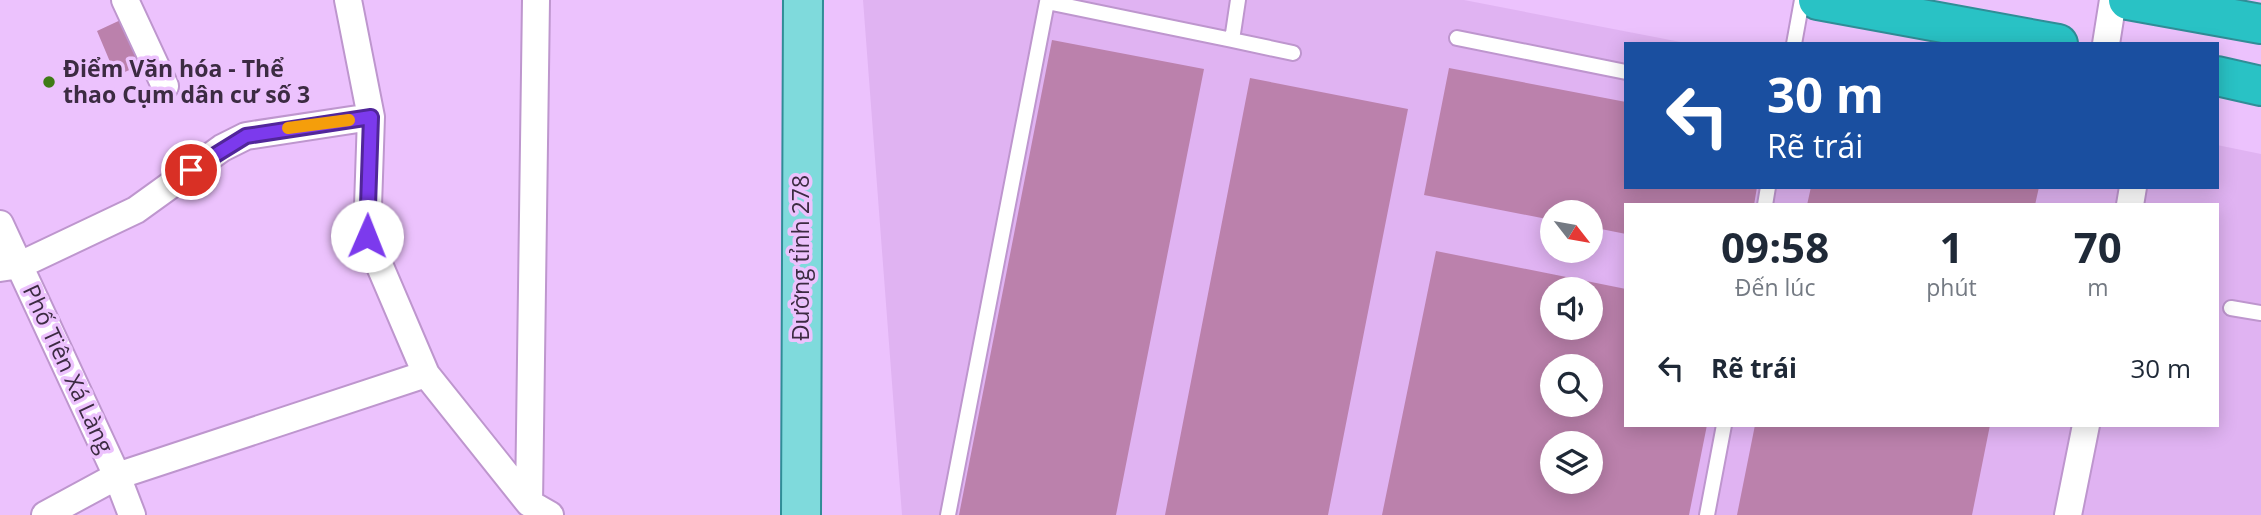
<!DOCTYPE html>
<html lang="vi">
<meta charset="utf-8">
<style>
body{margin:0;font-family:"Open Sans",sans-serif;background:#f6f6f7;color:#1f2937;height:100vh;display:flex;flex-direction:column;font-size:26px;white-space:nowrap}
*{box-sizing:border-box;margin:0}
p{font-size:23px;color:#747a83}
.icon{flex:none;width:38px;height:38px;fill:none;stroke:currentColor;stroke-width:2;stroke-linecap:round;stroke-linejoin:round}
.map{position:relative;flex:1;overflow:hidden}
.panel{position:absolute;left:1624px;top:203px;width:595px;height:224px;display:flex;flex-direction:column;background:#fff;border-radius:0px;box-shadow:0 4px 18px #0003}
.panel>*{flex:none}
.top-card{position:absolute;left:1624px;top:42px;width:595px;height:147px;border-radius:0px;box-shadow:0 4px 18px #0003;background:#1a4fa0;color:#fff;overflow:hidden}
.needle{width:46px;rotate:121deg}
.controls{position:absolute;left:1540px;top:200px;display:grid;gap:14px}
.controls a{display:grid;place-items:center;width:63px;height:63px;border-radius:50%;background:#fff;box-shadow:0 4px 18px #0003;font-size:35px}
.pin{position:absolute;display:grid;place-items:center;width:60px;height:60px;color:#fff;margin:-30px;border:4px solid #fff;border-radius:50%;box-shadow:0 2px 7px #0007}
.me{position:absolute;width:77px;margin:-38px;rotate:1deg;stroke-linejoin:round;filter:drop-shadow(0 0 5px #0008)}
.turn{display:flex;align-items:center;gap:24px;height:147px;padding:0 28px;font-size:32px}
.turn .icon{width:91px;height:91px;stroke-width:2.5}
.turn b{display:block;font-size:49px;line-height:60px}
.eta{display:flex;justify-content:space-evenly;align-items:center;height:119px;text-align:center}
.eta b{font-size:42px;font-weight:700;line-height:49px}
ul{padding:0;list-style:none}
li{display:flex;align-items:center;gap:21px;height:91px;padding:0 28px}
li div{flex:1}
li b{display:block;font-size:26px}
li em{font-style:normal}
.map>svg:first-child{display:block}
.built{fill:#e0b3f2;fill-rule:evenodd}
.building{fill:#bb81ac;fill-rule:evenodd}
.lines{fill:none;stroke-linecap:round;stroke-linejoin:round}
.lane-casing{stroke:#be96ce;stroke-width:18}
.street-casing{stroke:#be96ce;stroke-width:30}
.primary-casing{stroke:#308d97;stroke-width:42}
.highway-casing{stroke:#308d97;stroke-width:42}
.lane{stroke:#fff;stroke-width:14}
.street{stroke:#fff;stroke-width:26}
.primary{stroke:#7fdadc;stroke-width:38}
.highway{stroke:#29c2c5;stroke-width:38}
.route-casing{stroke:#51269a;stroke-width:18}
.route{stroke:#7c3aed;stroke-width:12}
.slow{stroke:#f59e0b;stroke-width:12}
.poi-dot{fill:#3e7b16;stroke:#ecc2fd;stroke-width:2.5}
.labels{text-anchor:middle;stroke-width:7;stroke-linejoin:round;paint-order:stroke}
.poi-label{font-size:23px;font-weight:bold;fill:#3c2b42;stroke:#ecc2fd;text-anchor:start}
.street-label{font-size:23px;fill:#3c2b42;stroke:#ecc2fd}
</style>
<div class="map">
<svg width="2261" height="515" viewBox="0 0 2261 515">
<rect width="100%" height="100%" fill="#ecc2fd"/>
<path class="built" d="M863,0H1464L1691,44H1626V187H2217V145L2261,154V515H902ZM1626,205H2217V425H1626ZM1552,212H1591V250H1552ZM1552,289H1591V327H1552ZM1552,366H1591V404H1552ZM1552,443H1591V481H1552Z"/>
<path class="building" d="M127,17L147,62L116,76L97,31Z
M1052,40L1204,69L1116,515H959Z
M1449,68L1626,102V187H1757L1754,205H1626V234L1591,227V212H1552V220L1424,195Z
M1250,78L1408,109L1328,515H1165Z
M1811,187H2039L2035,205H1807Z
M1436,251L1626,289V425H1707L1689,515H1382ZM1552,289H1591V327H1552ZM1552,366H1591V404H1552ZM1552,443H1591V481H1552Z
M1755,425H1990L1972,515H1737Z"/>
<g class="lines">
<g class="lane-casing">
<path id="lane" d="M1457,38L1626,72
M1232,40L1293,53
M1794,44L1802,0
M1765,205L1768,187
M2231,308L2261,313
M948,515L1047,2L1232,40L1238,0
M1707,515L1724,425"/>
</g>
<g class="street-casing">
<path id="street" d="M125,0L165,86
M348,0L371,117L367,236L426,374L529,503L550,515
M2106,44L2113,0
M2130,205L2133,187
M0,224L117,476L132,515
M0,268L20,265L136,210L222,148L246,136L371,117
M529,503L536,0
M45,515L117,476L426,374
M2068,515L2086,425"/>
</g>
<g class="primary-casing">
<path id="primary" d="M801,515L803,0"/>
</g>
<g class="highway-casing">
<path id="highway" d="M1818,0L2058,44
M2128,0L2261,24
M2217,76L2261,86"/>
</g>
<use href="#lane" class="lane"/>
<use href="#street" class="street"/>
<use href="#primary" class="primary"/>
<use href="#highway" class="highway"/>
</g>
<g class="lines">
<g class="route-casing">
<path id="route" d="M191,170L246,136L371,117L367,236"/>
</g>
<use href="#route" class="route"/>
<path class="slow" d="M288,128L349,120"/>
</g>
<circle class="poi-dot" cx="49" cy="82" r="7"/>
<g class="labels">
<g class="poi-label">
<text x="63" y="77">Điểm Văn hóa - Thể<tspan x="63" dy="26">thao Cụm dân cư số 3</tspan></text>
</g>
<g class="street-label">
<text transform="translate(801 258) rotate(-90)" y="8">Đường tỉnh 278</text>
<text transform="translate(68 369) rotate(65)" y="8">Phố Tiên Xá Làng</text>
</g>
</g>
</svg>
<div class="controls">
<a><svg class="needle" viewBox="-14 -14 28 28"><path d="M0-13l5 13h-10z" fill="#e53935"/><path d="M0 13l5-13h-10z" fill="#747a83"/></svg></a>
<a><svg class="icon" aria-label="sound" viewBox="0 0 24 24"><path d="M4 9h4l5-4v14l-5-4H4zM17 9q2 3 0 6"/></svg></a>
<a><svg class="icon" aria-label="search" viewBox="0 0 24 24"><circle cx="10" cy="10" r="6"/><path d="M15 15l6 6"/></svg></a>
<a><svg class="icon" aria-label="layers" viewBox="0 0 24 24"><path d="M12 4l9 5-9 5-9-5zM3 14l9 5 9-5"/></svg></a>
</div>
<div class="pin" style="left:191px;top:170px;background:#d93025"><svg class="icon" aria-label="arrive" viewBox="0 0 24 24"><path d="M6 21V4h12l-3 4 3 4H6"/></svg></div>
<svg class="me" style="left:367px;top:236px" viewBox="-20 -20 40 40"><circle r="19" fill="#fff"/><path d="M0-13L10 11 0 6-10 11z" fill="#7c3aed"/></svg>
<div class="top-card">
<div class="turn"><svg class="icon" aria-label="left" viewBox="0 0 24 24"><path d="M17 20v-9H6M10 6l-5 5 5 5"/></svg><div><b>30 m</b>Rẽ trái</div></div>
</div>
<section class="panel">
<div class="eta">
<div><b>09:58</b><p>Đến lúc</p></div>
<div><b>1</b><p>phút</p></div>
<div><b>70</b><p>m</p></div>
</div>
<ul>
<li><svg class="icon" aria-label="left" viewBox="0 0 24 24"><path d="M17 20v-9H6M10 6l-5 5 5 5"/></svg><div><b>Rẽ trái</b></div><em>30 m</em></li>
</ul>
</section>
</div>
